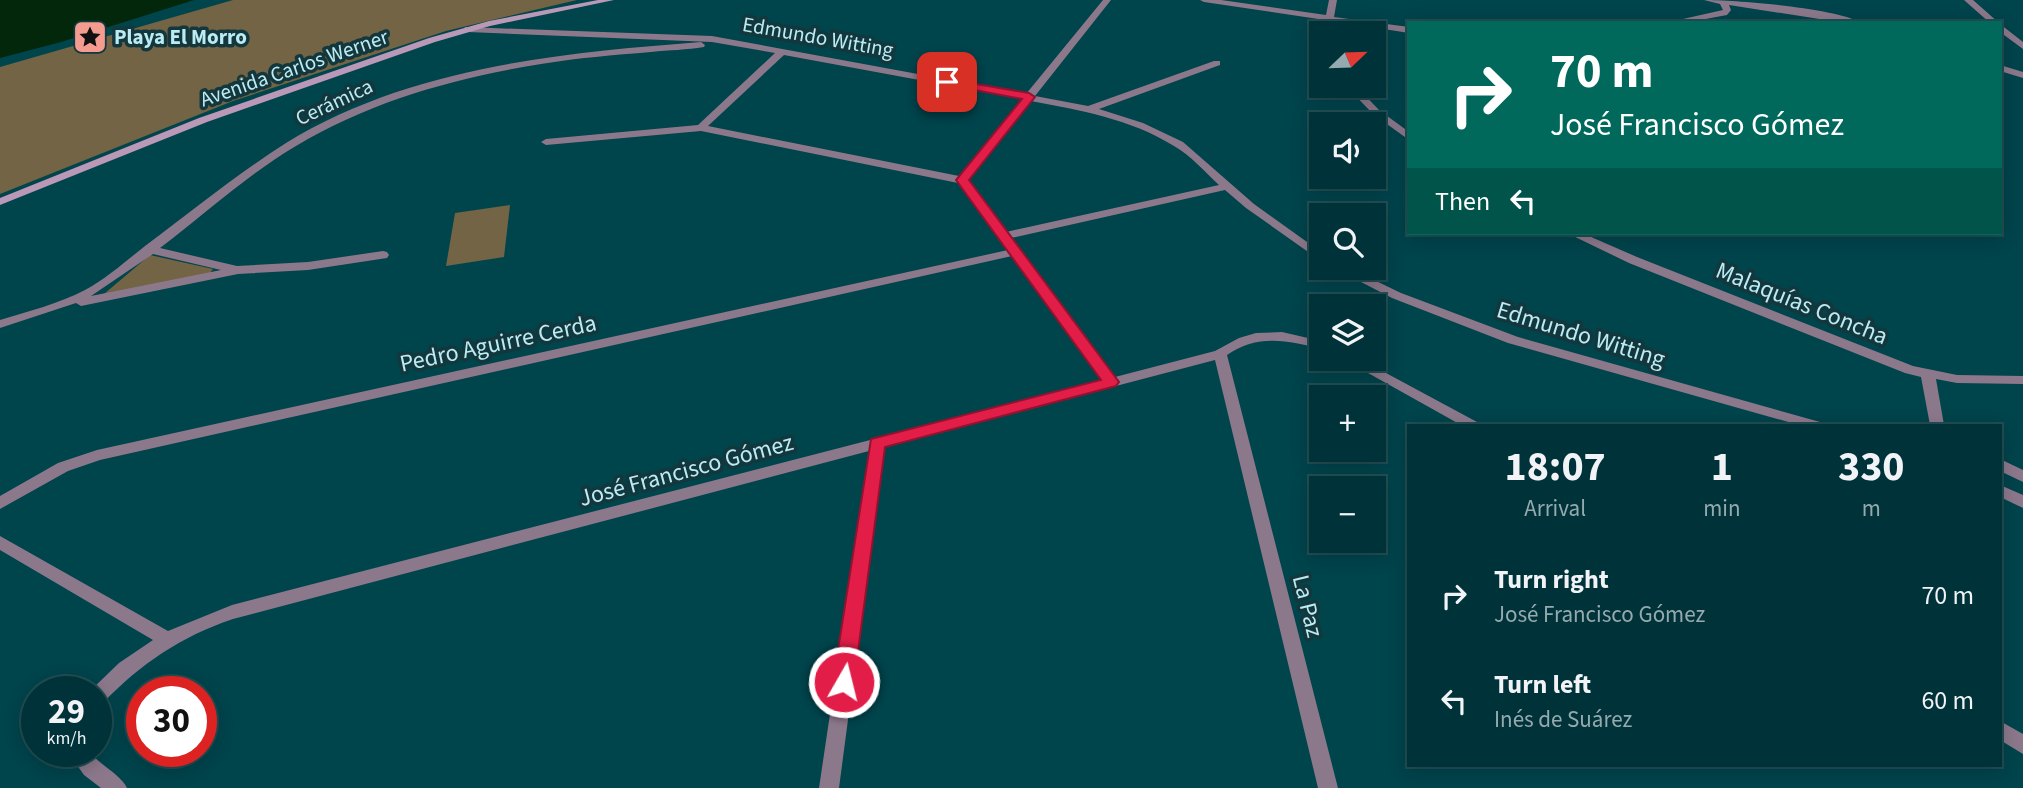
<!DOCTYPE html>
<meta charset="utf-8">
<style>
body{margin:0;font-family:"Source Sans 3",sans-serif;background:#0a3b41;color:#f1f3f6;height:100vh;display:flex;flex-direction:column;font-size:26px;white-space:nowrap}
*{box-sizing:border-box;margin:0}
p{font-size:23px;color:#95aaae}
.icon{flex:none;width:38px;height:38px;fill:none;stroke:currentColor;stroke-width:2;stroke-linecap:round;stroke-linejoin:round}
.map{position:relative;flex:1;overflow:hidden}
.side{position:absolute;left:1407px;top:424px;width:595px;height:343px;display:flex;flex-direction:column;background:#003339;border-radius:0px;box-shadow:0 4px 18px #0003,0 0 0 2px #224e53}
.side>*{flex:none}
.hud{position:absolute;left:1407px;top:21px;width:595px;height:214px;border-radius:0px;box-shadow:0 4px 18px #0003,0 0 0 2px #224e53;background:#00695c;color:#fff;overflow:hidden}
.needle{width:46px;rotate:67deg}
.controls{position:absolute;left:1309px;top:21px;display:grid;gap:14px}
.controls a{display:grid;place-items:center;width:77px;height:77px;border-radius:0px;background:#003339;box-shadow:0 4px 18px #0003,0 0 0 2px #224e53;font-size:35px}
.speed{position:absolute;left:21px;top:676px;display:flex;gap:14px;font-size:35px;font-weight:700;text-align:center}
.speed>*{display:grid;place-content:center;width:91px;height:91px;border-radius:50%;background:#003339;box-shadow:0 4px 18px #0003,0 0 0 2px #224e53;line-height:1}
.speed small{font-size:18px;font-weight:400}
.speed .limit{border:10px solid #d22;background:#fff;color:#111}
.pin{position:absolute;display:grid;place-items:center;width:60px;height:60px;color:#fff;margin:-30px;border-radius:14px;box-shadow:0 4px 10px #0006}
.me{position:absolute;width:77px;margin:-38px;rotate:8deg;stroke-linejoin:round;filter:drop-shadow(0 0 5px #0008)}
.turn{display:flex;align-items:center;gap:24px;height:147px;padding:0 28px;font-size:32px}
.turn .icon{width:91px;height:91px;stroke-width:2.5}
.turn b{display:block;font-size:49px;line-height:60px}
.then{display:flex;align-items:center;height:66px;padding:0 28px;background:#0003;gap:14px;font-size:26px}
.eta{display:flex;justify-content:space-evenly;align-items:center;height:119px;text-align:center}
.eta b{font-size:42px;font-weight:700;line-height:49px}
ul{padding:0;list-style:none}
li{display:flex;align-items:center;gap:21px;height:105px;padding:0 28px}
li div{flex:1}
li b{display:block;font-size:26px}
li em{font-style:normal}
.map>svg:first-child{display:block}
.green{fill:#726444}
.water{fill:#02270b}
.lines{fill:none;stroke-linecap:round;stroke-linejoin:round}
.minor{fill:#8c788b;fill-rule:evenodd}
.secondary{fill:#ba99b8;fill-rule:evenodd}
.route{fill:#e11d48;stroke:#92132f;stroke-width:2}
.labels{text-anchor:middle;stroke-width:7;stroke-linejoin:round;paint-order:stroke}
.far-poi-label{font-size:21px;font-weight:bold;fill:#bbecf4;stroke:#13373c;text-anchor:start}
.far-street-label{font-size:21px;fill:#bbecf4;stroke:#13373c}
.street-label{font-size:24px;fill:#bbecf4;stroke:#13373c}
</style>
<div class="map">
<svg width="2023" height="788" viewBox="0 0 2023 788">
<rect width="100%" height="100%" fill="#00444c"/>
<path class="green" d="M233,0H577L446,31L233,101L0,194V67Z
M510,205L504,257L446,266L455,213Z
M150,255L213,269L210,273L104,294Z"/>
<path class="water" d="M0,0H194L61,42L0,58Z"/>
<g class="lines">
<path class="minor" d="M1103,0H1111L1035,96L1088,106L1214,61H1220V65L1099,109L1143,123L1183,142L1254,204L1321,252V261L1246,208L1225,190L1011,238L1115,377L1215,351L1239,338L1256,333L1282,332L1321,341V349C1288,340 1257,334 1227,355L1338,788H1318L1215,360L884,447L839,788H819L869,451L233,619C182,636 140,664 103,703L96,705V691H90L119,663L153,640L0,550V536L168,631L232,605L1102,380L1012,256L100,460L68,471L0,509V496L58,463L97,450L1008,250L958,183L701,131L546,145L541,142L546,139L698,125L775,53L712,42L468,32L464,29L465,27L712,36L1026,94ZM784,55L1022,99L959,176L708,126ZM1031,101C1079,110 1131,119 1174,146C1190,155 1205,172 1219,185L1006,232L968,180Z
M1200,0H1221L1326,15L1329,0H1337L1334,17L1409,27V33L1333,21L1331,33H1323L1325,20L1204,2Z
M1704,0C1737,0 1835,8 1862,23H1845L1729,5L1731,10L1727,15L1684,23H1665L1723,10L1720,4Z
M1964,0H1973L1999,23H1990Z
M2000,24L2023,42V49L2000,32Z
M701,42L705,45L704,47C687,50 669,50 651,52C614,55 577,58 541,64C455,78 371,101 296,146C247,175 205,214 160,248L237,266L308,262L383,251L387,252L389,255L387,258L308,270L238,274L81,306L76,303L0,328V320C29,311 58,304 85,290C107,278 126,261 145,246C191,212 237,174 286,143C410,67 560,53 701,42ZM153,254L221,270L91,296Z
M2000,65L2023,72V78L2000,71Z
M1346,86H1356L1379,110L1409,132V140L1373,114Z
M1567,233H1582L1637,257L1913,366L1957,375L2023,376V384L1957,383L1936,379L1944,425H1930L1921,377L1905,373L1629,263Z
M1334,268H1349L1401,293L1518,337L1820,422L1822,425H1799L1508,343L1392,298Z
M1343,359H1360L1477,422L1479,425H1461Z
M2000,459L2023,470V482L2000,471Z
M2000,485L2023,495V508L2000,497Z
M2000,721L2023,734V754L2000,740Z
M67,751H88C99,764 121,775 127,788H101L84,775Z"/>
<path class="secondary" d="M598,0H614L490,26L435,42L207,122L0,205V198L199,118L429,38L489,21Z"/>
</g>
<path class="route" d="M947,79L1029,93L1035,97L969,180L1119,382L1116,386L885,447L854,682L851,688L844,691L836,688L833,682L871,439L1101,380L956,180L1022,99L943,84V80Z"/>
<defs>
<g id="sight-square" transform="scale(1.75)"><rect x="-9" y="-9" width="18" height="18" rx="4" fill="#f59c90" stroke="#13373c"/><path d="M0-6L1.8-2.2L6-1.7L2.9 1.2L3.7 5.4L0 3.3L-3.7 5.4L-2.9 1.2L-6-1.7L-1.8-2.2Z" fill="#111"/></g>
</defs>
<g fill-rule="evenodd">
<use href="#sight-square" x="90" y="37"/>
</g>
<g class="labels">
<g class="far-poi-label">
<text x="114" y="44">Playa El Morro</text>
</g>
<g class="far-street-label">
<text transform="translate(818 37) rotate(10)" y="7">Edmundo Witting</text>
<text transform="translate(294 68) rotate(-19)" y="7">Avenida Carlos Werner</text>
<text transform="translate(334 102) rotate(-25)" y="7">Cerámica</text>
</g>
<g class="street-label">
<text transform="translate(1802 303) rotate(22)" y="8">Malaquías Concha</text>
<text transform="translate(1581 334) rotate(17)" y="8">Edmundo Witting</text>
<text transform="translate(498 343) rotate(-12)" y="8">Pedro Aguirre Cerda</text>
<text transform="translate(686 470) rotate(-15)" y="8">José Francisco Gómez</text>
<text transform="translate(1308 606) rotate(76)" y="8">La Paz</text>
</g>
</g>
</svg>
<div class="controls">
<a><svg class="needle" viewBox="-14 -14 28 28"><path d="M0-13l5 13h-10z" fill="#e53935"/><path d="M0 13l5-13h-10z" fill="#95aaae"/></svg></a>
<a><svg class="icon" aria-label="sound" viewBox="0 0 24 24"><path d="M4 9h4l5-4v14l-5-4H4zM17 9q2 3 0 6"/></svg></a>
<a><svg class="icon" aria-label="search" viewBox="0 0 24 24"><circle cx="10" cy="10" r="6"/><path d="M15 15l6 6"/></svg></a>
<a><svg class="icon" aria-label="layers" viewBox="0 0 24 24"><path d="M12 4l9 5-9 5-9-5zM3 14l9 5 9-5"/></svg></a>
<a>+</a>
<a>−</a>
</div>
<div class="speed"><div>29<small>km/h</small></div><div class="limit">30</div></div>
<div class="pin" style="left:947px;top:82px;background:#d93025"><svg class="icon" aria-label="arrive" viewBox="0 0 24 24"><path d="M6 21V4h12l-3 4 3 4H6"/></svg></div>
<svg class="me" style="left:844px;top:682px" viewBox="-20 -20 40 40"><circle r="17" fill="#e11d48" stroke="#fff" stroke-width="3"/><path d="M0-11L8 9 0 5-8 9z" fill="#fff"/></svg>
<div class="hud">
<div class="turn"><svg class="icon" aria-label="right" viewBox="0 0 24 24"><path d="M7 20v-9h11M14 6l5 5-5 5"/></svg><div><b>70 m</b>José Francisco Gómez</div></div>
<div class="then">Then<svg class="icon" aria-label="left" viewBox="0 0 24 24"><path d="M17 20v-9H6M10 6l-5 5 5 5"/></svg></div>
</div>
<section class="side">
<div class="eta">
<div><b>18:07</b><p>Arrival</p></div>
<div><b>1</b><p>min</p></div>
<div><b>330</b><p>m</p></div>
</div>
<ul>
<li><svg class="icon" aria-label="right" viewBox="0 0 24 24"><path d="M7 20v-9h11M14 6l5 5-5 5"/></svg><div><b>Turn right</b><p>José Francisco Gómez</p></div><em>70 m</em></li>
<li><svg class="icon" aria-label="left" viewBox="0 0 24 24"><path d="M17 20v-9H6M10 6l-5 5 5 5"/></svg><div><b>Turn left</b><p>Inés de Suárez</p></div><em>60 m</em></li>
</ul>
</section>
</div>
